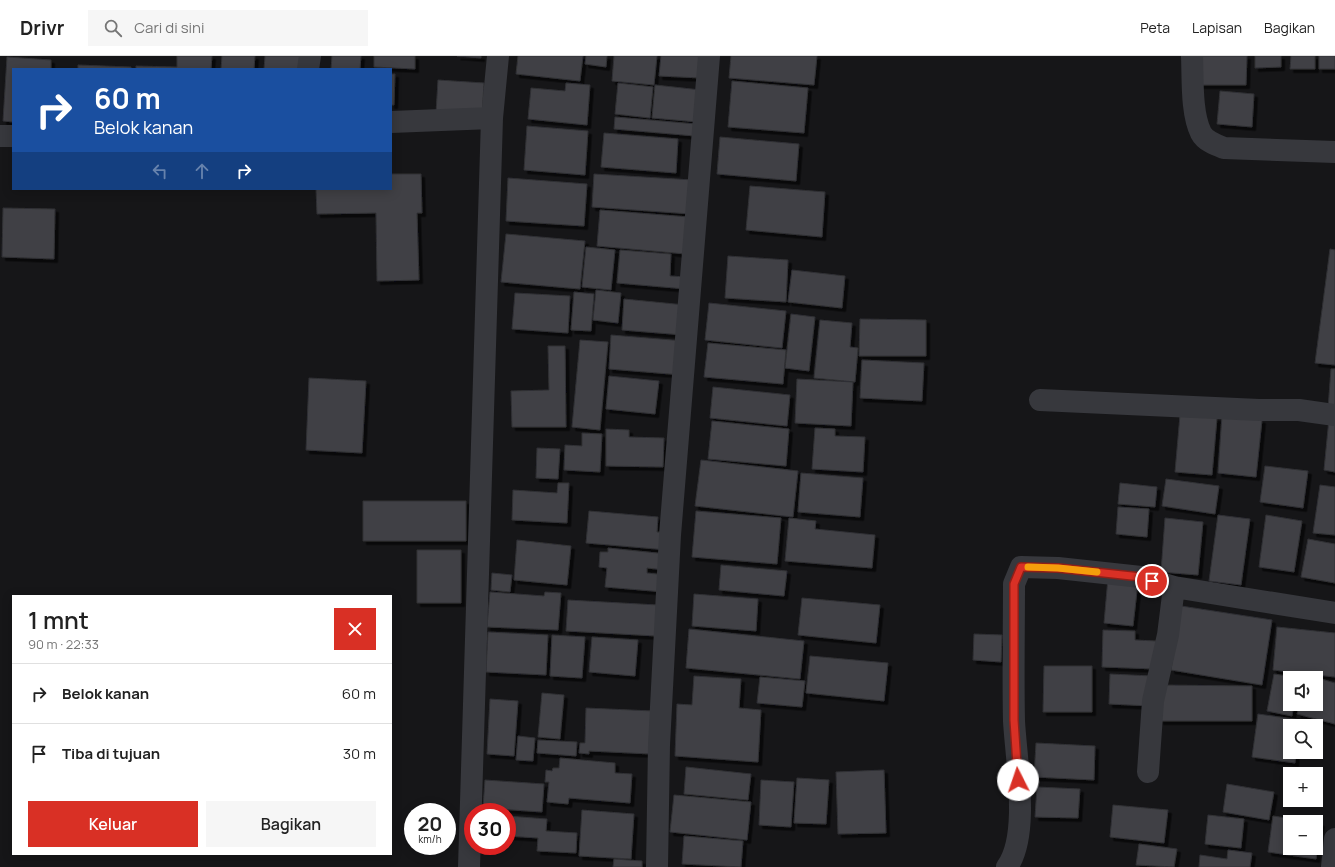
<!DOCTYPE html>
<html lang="id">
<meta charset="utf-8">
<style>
body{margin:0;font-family:Manrope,sans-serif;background:#f6f6f6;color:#222;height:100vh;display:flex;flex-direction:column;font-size:15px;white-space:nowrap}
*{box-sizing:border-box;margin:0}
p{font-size:13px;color:#767676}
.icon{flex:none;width:22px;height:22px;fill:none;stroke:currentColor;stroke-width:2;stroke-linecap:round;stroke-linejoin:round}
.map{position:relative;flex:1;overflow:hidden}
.sheet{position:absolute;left:12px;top:539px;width:380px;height:260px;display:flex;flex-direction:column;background:#fff;border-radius:0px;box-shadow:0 2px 10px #0003}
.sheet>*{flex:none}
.banner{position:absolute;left:12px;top:12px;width:380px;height:122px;border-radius:0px;box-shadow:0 2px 10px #0003;background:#1a4fa0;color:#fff;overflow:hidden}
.fabs{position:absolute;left:1283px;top:615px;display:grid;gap:8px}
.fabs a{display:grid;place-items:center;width:40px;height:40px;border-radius:0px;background:#fff;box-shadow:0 2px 10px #0003;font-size:20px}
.speed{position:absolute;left:404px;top:747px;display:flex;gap:8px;font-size:20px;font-weight:700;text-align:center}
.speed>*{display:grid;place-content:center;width:52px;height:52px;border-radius:50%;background:#fff;box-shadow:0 2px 10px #0003;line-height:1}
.speed small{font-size:10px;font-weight:400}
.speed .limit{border:6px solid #d22;background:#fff;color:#111}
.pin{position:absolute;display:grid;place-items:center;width:34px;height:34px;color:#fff;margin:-17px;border:2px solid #fff;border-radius:50%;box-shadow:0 1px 4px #0007}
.me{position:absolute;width:44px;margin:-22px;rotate:356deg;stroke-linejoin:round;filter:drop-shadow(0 0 3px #0008)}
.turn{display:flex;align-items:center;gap:14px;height:84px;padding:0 16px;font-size:18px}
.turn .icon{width:52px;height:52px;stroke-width:2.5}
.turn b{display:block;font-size:28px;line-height:34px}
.lanes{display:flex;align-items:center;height:38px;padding:0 16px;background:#0003;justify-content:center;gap:20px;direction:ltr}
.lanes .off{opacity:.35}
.round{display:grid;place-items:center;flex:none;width:42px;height:42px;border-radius:0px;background:#f6f6f6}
.overview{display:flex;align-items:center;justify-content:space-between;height:68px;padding:0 16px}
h1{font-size:24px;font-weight:600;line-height:30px}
.button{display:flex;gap:8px;margin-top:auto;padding:8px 16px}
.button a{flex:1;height:46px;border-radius:0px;background:#d93025;color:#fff;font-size:16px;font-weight:600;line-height:46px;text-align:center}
.button a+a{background:#f6f6f6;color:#222}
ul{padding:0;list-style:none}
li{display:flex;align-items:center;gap:12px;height:60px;padding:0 16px;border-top:1px solid #e0e0e0}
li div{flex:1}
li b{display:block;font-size:15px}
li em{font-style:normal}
header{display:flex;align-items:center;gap:24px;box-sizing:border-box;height:56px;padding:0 20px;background:#fff;border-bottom:1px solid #e0e0e0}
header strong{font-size:19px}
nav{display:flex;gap:22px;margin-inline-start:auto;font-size:14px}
.search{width:280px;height:36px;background:#f6f6f6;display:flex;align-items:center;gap:10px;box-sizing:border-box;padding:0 14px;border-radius:0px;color:#767676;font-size:15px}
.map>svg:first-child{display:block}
.building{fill:#404145;stroke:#303034;filter:url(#shadow)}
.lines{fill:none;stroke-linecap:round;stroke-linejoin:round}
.minor{stroke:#37383d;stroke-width:22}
.route-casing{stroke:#8d1f18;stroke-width:10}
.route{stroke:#d93025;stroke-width:7}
.slow{stroke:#f59e0b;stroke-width:7}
</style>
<header>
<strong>Drivr</strong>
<div class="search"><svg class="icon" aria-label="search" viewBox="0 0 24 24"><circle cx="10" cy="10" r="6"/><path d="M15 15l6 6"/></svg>Cari di sini</div>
<nav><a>Peta</a><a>Lapisan</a><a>Bagikan</a></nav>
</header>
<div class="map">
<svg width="1335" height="811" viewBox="0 0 1335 811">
<defs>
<filter id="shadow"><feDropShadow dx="3.5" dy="3.5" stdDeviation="0" flood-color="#0009"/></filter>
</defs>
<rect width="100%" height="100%" fill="#161618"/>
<path class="building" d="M177,0H212L211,13H136V10L177,11Z
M222,0H255L254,13H221Z
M265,0H302L301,13H264Z
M332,0H361L360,13H331Z
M374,0H415V13L374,11Z
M457,0H481V2Z
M518,0H583L580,25L516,18Z
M586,0H607L606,11L585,8Z
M614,0H657L654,29L612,25Z
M661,0H702L701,22L659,20Z
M731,0H817L814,29L729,22Z
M1197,0H1247L1246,29H1197Z
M1255,0H1281V11L1255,12Z
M1291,0H1315V13H1290Z
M1319,0H1335V13H1319Z
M7,1L51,4V13H13V66L3,65Z
M78,9L131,11V13H78Z
M391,18H395L394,49H391Z
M438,24L484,27L482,59L436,57Z
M732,25L808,32L804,77L728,71Z
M566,27L590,29L587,69L528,63L531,32L565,35Z
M618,27L653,31L650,62L615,58Z
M655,29L701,34L698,66L652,62Z
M1220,35L1254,38L1252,71L1217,68Z
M615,61L696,68L695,80L614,73Z
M527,70L588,75L585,119L524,114Z
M604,77L678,83L676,117L601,111Z
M720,81L799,88L796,125L717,118Z
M391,118H421L422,157H417L419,224L377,225L376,157L317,158L316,133H391Z
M594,118L693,124L691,158L592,151Z
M508,122L587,128L584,170L506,165Z
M750,130L825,136L822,181L746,174Z
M3,152L55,153L54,203L2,201Z
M600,154L689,161L686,198L597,190Z
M506,178L585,185L580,233L501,226Z
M586,191L615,194L611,234L582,231Z
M1330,193L1335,194V309L1315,307Z
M620,194L671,198L670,220L687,221L686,233L617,227Z
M728,200L788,204L786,246L725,242Z
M792,214L845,220L842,252L788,246Z
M596,234L621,237L618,267L593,264Z
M574,236L594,238L591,275L571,274Z
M515,237L570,240L568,277L512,273Z
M624,243L685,249L683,279L622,274Z
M709,247L786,255L782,292L705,284Z
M791,258L815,261L809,315L785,312Z
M860,263L926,264V300H859Z
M820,264L852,267L850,291L858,292L855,326L814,322Z
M611,279L684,285L682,319L609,313Z
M580,284L608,286L600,374L572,371Z
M708,287L786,294L783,328L704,321Z
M548,290H565L566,371H512L511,335L549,334Z
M862,304L924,307L922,345L860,342Z
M1331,313H1335V354L1328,353Z
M609,320L659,325L655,358L606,353Z
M309,322L366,325L362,397L306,394Z
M797,323L853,326L851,370L795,367Z
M713,331L790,339L787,370L710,362Z
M1180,359L1217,362L1212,419L1175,416Z
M1222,360L1262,364L1256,421L1218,417Z
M1329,363H1335V416L1324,414Z
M712,365L789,373L786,410L708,403Z
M815,372L835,373V380L865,381L863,416L812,413Z
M606,373L629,374V381L664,382L663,411L606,410Z
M582,377L602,378L600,416L564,414L565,389L582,390Z
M537,392L560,393L558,423L536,422Z
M701,404L798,415L793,461L695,450Z
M1265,410L1308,415L1303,452L1260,446Z
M801,417L863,422L860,461L798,456Z
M1166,423L1219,430L1215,458L1162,450Z
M558,427H569L567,467L512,464L513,434L557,437Z
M1120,427L1157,431L1155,451L1118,448Z
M1320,429L1335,431V479L1313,477Z
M363,445H466V485H363Z
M1118,451L1149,453L1147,481L1116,478Z
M589,455L658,461L657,476L670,477L668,494L586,487Z
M696,455L781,462L777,508L692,501Z
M1218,459L1250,463L1241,529L1209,525Z
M1266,459L1302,465L1294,516L1259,511Z
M789,462L816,465L815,473L875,479L872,512L785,505Z
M1165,462L1203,466L1198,519L1161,516Z
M1308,483L1335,488V527L1301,521Z
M517,484L571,490L567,529L514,524Z
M608,492L667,498L665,514L647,512V517L666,519L664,536L605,531L607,512L599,511L600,496H608Z
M417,494H461V547H417Z
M721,509L787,515L784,540L719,534Z
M492,517L512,519L510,536L491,534Z
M1108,522L1138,526L1133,570L1104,567Z
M490,536L544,540L545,536L561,537L558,574L487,571Z
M694,538L758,543L756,575L692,570Z
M802,542L880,549L876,587L798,579Z
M568,544L658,549L656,580L566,575Z
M1181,550L1272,564L1262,629L1171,614Z
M1277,571L1335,577V621L1273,614Z
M689,573L804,585L800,623L686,612Z
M1103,574L1135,575V584L1156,585L1155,613L1102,611Z
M488,576L548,579L546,619L486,616Z
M974,578L1002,579L1001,606L973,604Z
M552,579L585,581L582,622L550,620Z
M592,581L638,584L635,620L589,616Z
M810,600L888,607L884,645L806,637Z
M1044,610H1092V656H1043Z
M1110,618L1152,620L1151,650L1109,648Z
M1274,618L1299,622H1290V648H1294L1292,660L1267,655Z
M1307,619L1335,627V668L1297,658L1300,648H1316V622H1306Z
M694,620L741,623L739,652L761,654L758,706L675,700L677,648L692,649Z
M760,621L805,625L802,651L757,647Z
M1160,629L1252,630V665H1160Z
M542,637L564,639L560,683L538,681Z
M490,643L518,645L514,700L487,698Z
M586,652L653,655L651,698L589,695V698L579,697L580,687H585Z
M1258,658L1301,664L1300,670H1290V696H1296L1295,707L1252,701Z
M518,680L535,682L533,705L516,704Z
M538,684L577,686L576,700L537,697Z
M1036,687L1095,690L1094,724L1034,721Z
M560,702L615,707V717L632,718L630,747L569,742L568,748L547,746L549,726H545L546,714L552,715L553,712H559Z
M686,711L751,718L748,744L684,738Z
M884,714L886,777L838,778L836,716Z
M797,722L829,724L826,768L794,767Z
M485,724L544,728L542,756L483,752Z
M761,724L794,726L791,771L759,769Z
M1227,728L1274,736L1269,764L1223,756Z
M1037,731L1080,733L1078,762L1035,761Z
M674,739L751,746L747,784L670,776Z
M1113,749L1168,754L1164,787L1110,781Z
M582,754L634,758L631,803L579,800Z
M1208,759L1244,763L1241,792L1205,788Z
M507,760L547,763L546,775L577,777L576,797L537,795L538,782L507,780Z
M1273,760L1313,766H1290V792H1316V766L1321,767L1316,803L1268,796Z
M684,780L743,785L741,811L682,808Z
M1139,788L1177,793L1174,811L1136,809Z
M1228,794L1252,797L1250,811H1199L1200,799L1227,803Z
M614,803L642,805V811H613Z"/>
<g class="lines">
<path class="minor" d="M1192,0C1193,22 1191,57 1201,77C1205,85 1216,89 1224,92L1335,96
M308,13L310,0
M492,62L498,0
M391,66L492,62L469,811
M0,80H13
M1040,344L1259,354H1299L1335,359
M1148,716L1153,645L1168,579L1174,531
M657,811L659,689L670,479L709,0
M1007,811C1030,779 1016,704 1014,665C1013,620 1014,574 1014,528L1021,511L1058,512L1141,521L1174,531L1335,557
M1332,811L1335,783"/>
</g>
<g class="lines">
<g class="route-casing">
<path id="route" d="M1018,724L1014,664V528L1021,511L1058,512L1141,521L1152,525"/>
</g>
<use href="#route" class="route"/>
<path class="slow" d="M1028,511L1058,512L1097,516"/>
</g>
</svg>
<div class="fabs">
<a><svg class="icon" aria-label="sound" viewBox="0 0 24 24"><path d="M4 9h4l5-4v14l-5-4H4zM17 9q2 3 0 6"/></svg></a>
<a><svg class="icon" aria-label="search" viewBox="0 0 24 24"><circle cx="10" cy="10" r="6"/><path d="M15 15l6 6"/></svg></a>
<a>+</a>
<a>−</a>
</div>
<div class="speed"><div>20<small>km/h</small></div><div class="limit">30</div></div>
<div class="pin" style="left:1152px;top:525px;background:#d93025"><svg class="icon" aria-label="arrive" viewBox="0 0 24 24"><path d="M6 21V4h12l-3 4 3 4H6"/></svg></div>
<svg class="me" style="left:1018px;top:724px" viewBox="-20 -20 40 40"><circle r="19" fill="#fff"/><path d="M0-13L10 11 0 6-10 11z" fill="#d93025"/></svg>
<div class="banner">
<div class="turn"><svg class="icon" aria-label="right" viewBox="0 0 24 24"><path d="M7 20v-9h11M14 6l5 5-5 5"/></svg><div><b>60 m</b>Belok kanan</div></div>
<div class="lanes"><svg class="icon off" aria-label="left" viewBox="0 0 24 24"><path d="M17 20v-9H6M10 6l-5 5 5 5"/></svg><svg class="icon off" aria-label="ahead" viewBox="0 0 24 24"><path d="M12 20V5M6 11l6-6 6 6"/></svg><svg class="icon" aria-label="right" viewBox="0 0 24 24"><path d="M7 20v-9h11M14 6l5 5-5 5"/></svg></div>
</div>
<section class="sheet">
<div class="overview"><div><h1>1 mnt</h1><p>90 m · 22:33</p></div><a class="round" style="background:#d93025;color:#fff"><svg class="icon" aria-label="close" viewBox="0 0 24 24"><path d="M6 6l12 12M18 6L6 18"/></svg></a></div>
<ul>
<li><svg class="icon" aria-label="right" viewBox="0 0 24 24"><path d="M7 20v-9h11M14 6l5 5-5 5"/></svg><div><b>Belok kanan</b></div><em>60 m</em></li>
<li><svg class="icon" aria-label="arrive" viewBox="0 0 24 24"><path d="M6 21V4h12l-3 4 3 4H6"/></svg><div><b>Tiba di tujuan</b></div><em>30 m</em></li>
</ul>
<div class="button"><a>Keluar</a><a>Bagikan</a></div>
</section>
</div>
